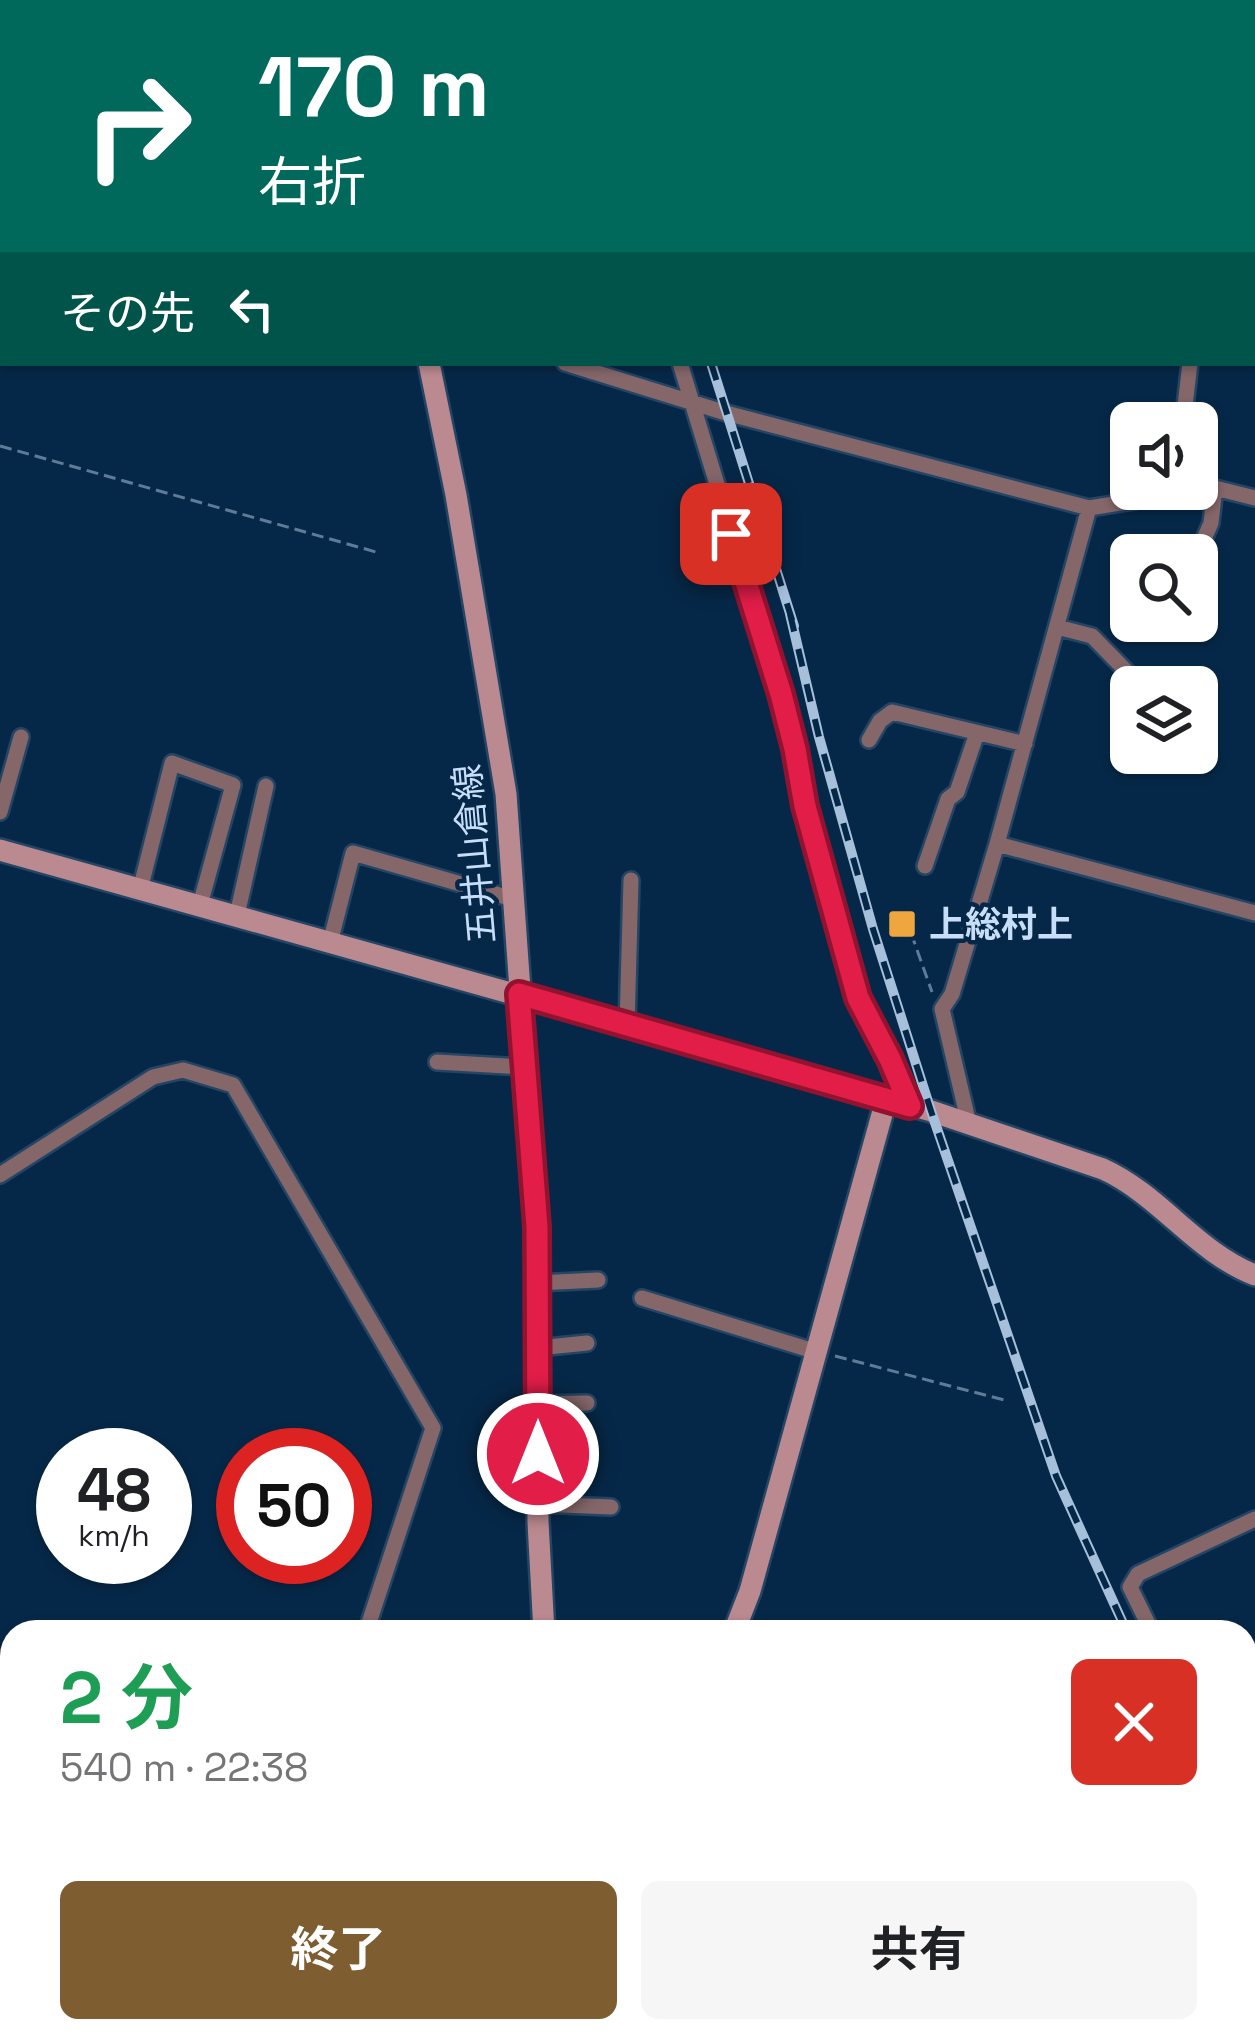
<!DOCTYPE html>
<html lang="ja">
<meta charset="utf-8">
<style>
body{margin:0;font-family:"Space Grotesk","Noto Sans JP",sans-serif;background:#f6f6f6;color:#202124;height:100vh;display:flex;flex-direction:column;font-size:45px;white-space:nowrap}
*{box-sizing:border-box;margin:0}
p{font-size:39px;color:#757577}
.icon{flex:none;width:66px;height:66px;fill:none;stroke:currentColor;stroke-width:2;stroke-linecap:round;stroke-linejoin:round}
.map{position:relative;flex:1;overflow:hidden}
.details{position:absolute;left:0px;top:1620px;width:1257px;height:423px;display:flex;flex-direction:column;background:#fff;border-radius:36px 36px 0 0;box-shadow:0 3px 9px #0004}
.details>*{flex:none}
.top-card{position:absolute;left:0px;top:0px;width:1257px;height:366px;box-shadow:0 3px 9px #0004;background:#00695c;color:#fff;overflow:hidden}
.fabs{position:absolute;left:1110px;top:402px;display:grid;gap:24px}
.fabs a{display:grid;place-items:center;width:108px;height:108px;border-radius:18px;background:#fff;box-shadow:0 3px 9px #0004;font-size:60px}
.speed{position:absolute;left:36px;top:1428px;display:flex;gap:24px;font-size:60px;font-weight:700;text-align:center}
.speed>*{display:grid;place-content:center;width:156px;height:156px;border-radius:50%;background:#fff;box-shadow:0 3px 9px #0004;line-height:1}
.speed small{font-size:30px;font-weight:400}
.speed .limit{border:18px solid #d22;background:#fff;color:#111}
.pin{position:absolute;display:grid;place-items:center;width:102px;height:102px;color:#fff;margin:-51px;border-radius:24px;box-shadow:0 6px 18px #0006}
.me{position:absolute;width:132px;margin:-66px;rotate:0deg;stroke-linejoin:round;filter:drop-shadow(0 0 9px #0008)}
.turn{display:flex;align-items:center;gap:42px;height:252px;padding:0 60px;font-size:54px}
.turn .icon{width:156px;height:156px;stroke-width:2.5}
.turn b{display:block;font-size:84px;line-height:102px}
.then{display:flex;align-items:center;height:114px;padding:0 60px;background:#0003;gap:24px;font-size:45px}
.round{display:grid;place-items:center;flex:none;width:126px;height:126px;border-radius:18px;background:#f6f6f6}
.headline{display:flex;align-items:center;justify-content:space-between;height:204px;padding:0 60px}
h1{font-size:72px;font-weight:700;line-height:90px;color:#1e9e55}
.cta{display:flex;gap:24px;margin-top:auto;padding:24px 60px}
.cta a{flex:1;height:138px;border-radius:18px;background:#7e5d30;color:#fff;font-size:48px;font-weight:700;line-height:138px;text-align:center}
.cta a+a{background:#f6f6f6;color:#202124}
.map>svg:first-child{display:block}
.lines{fill:none;stroke-linecap:round;stroke-linejoin:round}
.street-casing{stroke:#254564;stroke-width:20}
.secondary-casing{stroke:#254564;stroke-width:26}
.path{stroke:#5e7b98;stroke-width:3;stroke-dasharray:12 6;stroke-linecap:butt}
.street{stroke:#85676a;stroke-width:15}
.secondary{stroke:#bb8a90;stroke-width:21}
.rail-casing{stroke:#a6bfdb;stroke-width:10}
.rail{stroke:#062848;stroke-width:6;stroke-dasharray:18;stroke-linecap:butt}
.route-casing{stroke:#92132f;stroke-width:30}
.route{stroke:#e11d48;stroke-width:21}
.poi-dot{fill:#f0a63f;stroke:#062848;stroke-width:4.5}
.labels{text-anchor:middle;stroke-width:9;stroke-linejoin:round;paint-order:stroke}
.street-label{font-size:36px;fill:#c7def9;stroke:#062848}
.poi-label{font-size:36px;font-weight:bold;fill:#c7def9;stroke:#062848;text-anchor:start}
</style>
<div class="map">
<svg width="1255" height="2041" viewBox="0 0 1255 2041">
<rect width="100%" height="100%" fill="#062848"/>
<g class="lines">
<g class="street-casing">
<path id="street" d="M570,0L571,3
M1188,0L1199,3
M16,3L17,0
M102,3L103,0
M182,3L183,0
M269,3V0
M1009,3V0
M1104,3V0
M1254,31L1255,24
M0,48H3
M1254,89L1255,88
M565,363L726,413L1089,508L1215,488L1255,498
M680,363L781,694L795,749L805,806L858,998L890,1059L909,1105
M1183,423L1190,363
M1197,555L1211,523L1215,488
M1057,627L1092,636L1132,677
M869,740L880,721L892,712L1025,744
M0,812L21,737
M997,844L1255,913
M925,866L948,799L957,792L977,733
M140,890L172,763L233,785L200,905
M237,915L266,786
M330,943L353,853L513,899
M627,1025L631,880
M437,1062L525,1067
M969,1124L942,1009L952,994L997,844L1089,508
M0,1175L153,1077L183,1070L233,1085L433,1428L366,1632
M537,1283L598,1280
M642,1298L817,1352
M538,1348L587,1343
M538,1404L587,1403
M538,1453L587,1448
M538,1504L611,1507
M1152,1632L1130,1587L1138,1574L1255,1519
M0,1721L12,1741
M1245,1805L1255,1822
M0,1852L12,1845
M1245,1991L1255,1994
M195,2031L202,2041
M308,2031L317,2041
M595,2031L596,2041
M658,2031L679,2037"/>
</g>
<g class="secondary-casing">
<path id="secondary" d="M309,0L311,3
M429,363L456,495L506,794L537,1227L538,1522L544,1632
M0,850L931,1111L1103,1169C1160,1195 1196,1252 1255,1275
M734,1632L750,1591L886,1100
M570,2031V2041
M284,2041L297,2031"/>
</g>
<path class="path" d="M0,446L376,552
M911,933L932,992
M835,1356L1008,1401"/>
<use href="#street" class="street"/>
<use href="#secondary" class="secondary"/>
<g class="rail-casing">
<path id="rail" d="M599,0L600,3
M711,363L794,626
M790,614L819,737L873,929L931,1111L1056,1476L1127,1632
M1245,1851L1255,1868"/>
</g>
<use href="#rail" class="rail"/>
</g>
<g class="lines">
<g class="route-casing">
<path id="route" d="M538,1454L537,1227L519,994L910,1106L890,1059L858,998L805,806L795,749L781,694L731,534"/>
</g>
<use href="#route" class="route"/>
</g>
<rect class="poi-dot" x="887" y="909" width="30" height="30" rx="6"/>
<g class="labels">
<g class="street-label">
<text transform="translate(474 854) rotate(-95)" y="13">五井山倉線</text>
</g>
<g class="poi-label">
<text x="929" y="937">上総村上</text>
</g>
</g>
</svg>
<div class="fabs">
<a><svg class="icon" aria-label="sound" viewBox="0 0 24 24"><path d="M4 9h4l5-4v14l-5-4H4zM17 9q2 3 0 6"/></svg></a>
<a><svg class="icon" aria-label="search" viewBox="0 0 24 24"><circle cx="10" cy="10" r="6"/><path d="M15 15l6 6"/></svg></a>
<a><svg class="icon" aria-label="layers" viewBox="0 0 24 24"><path d="M12 4l9 5-9 5-9-5zM3 14l9 5 9-5"/></svg></a>
</div>
<div class="speed"><div>48<small>km/h</small></div><div class="limit">50</div></div>
<div class="pin" style="left:731px;top:534px;background:#d93025"><svg class="icon" aria-label="arrive" viewBox="0 0 24 24"><path d="M6 21V4h12l-3 4 3 4H6"/></svg></div>
<svg class="me" style="left:538px;top:1454px" viewBox="-20 -20 40 40"><circle r="17" fill="#e11d48" stroke="#fff" stroke-width="3"/><path d="M0-11L8 9 0 5-8 9z" fill="#fff"/></svg>
<div class="top-card">
<div class="turn"><svg class="icon" aria-label="right" viewBox="0 0 24 24"><path d="M7 20v-9h11M14 6l5 5-5 5"/></svg><div><b>170 m</b>右折</div></div>
<div class="then">その先<svg class="icon" aria-label="left" viewBox="0 0 24 24"><path d="M17 20v-9H6M10 6l-5 5 5 5"/></svg></div>
</div>
<section class="details">
<div class="headline"><div><h1>2 分</h1><p>540 m · 22:38</p></div><a class="round" style="background:#d93025;color:#fff"><svg class="icon" aria-label="close" viewBox="0 0 24 24"><path d="M6 6l12 12M18 6L6 18"/></svg></a></div>
<div class="cta"><a>終了</a><a>共有</a></div>
</section>
</div>
